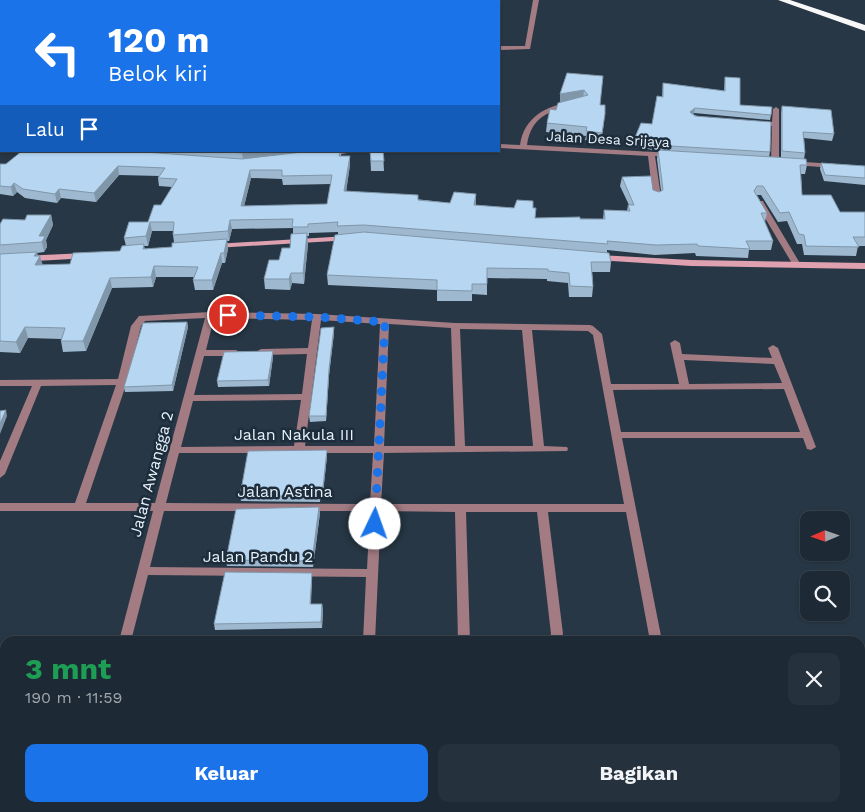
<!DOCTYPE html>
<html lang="id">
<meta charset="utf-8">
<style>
body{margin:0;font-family:"Work Sans",sans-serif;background:#25313c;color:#f1f3f6;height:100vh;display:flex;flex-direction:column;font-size:19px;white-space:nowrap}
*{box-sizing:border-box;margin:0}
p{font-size:16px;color:#a0a6ac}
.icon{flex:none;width:28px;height:28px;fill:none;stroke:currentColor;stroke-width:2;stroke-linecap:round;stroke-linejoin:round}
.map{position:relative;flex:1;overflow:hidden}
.details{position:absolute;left:0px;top:636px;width:865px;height:176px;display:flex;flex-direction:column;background:#1d2934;border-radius:15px 15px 0 0;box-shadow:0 1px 4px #0004,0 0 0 1px #3b454f}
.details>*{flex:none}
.banner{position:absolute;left:0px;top:0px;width:500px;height:152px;box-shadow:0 1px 4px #0004,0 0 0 1px #3b454f;background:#1a73e8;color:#fff;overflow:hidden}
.needle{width:32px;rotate:268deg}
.controls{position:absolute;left:800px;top:511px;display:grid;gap:10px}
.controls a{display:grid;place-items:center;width:50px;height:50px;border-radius:10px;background:#1d2934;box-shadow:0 1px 4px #0004,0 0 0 1px #3b454f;font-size:25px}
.pin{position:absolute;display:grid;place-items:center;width:42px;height:42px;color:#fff;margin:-21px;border:2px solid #fff;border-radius:50%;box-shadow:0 1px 5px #0007}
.me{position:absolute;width:55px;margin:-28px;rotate:3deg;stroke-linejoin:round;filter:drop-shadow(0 0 4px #0008)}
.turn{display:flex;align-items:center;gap:18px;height:105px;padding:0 25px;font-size:22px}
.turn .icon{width:65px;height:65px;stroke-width:2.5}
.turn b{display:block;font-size:35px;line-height:42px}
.then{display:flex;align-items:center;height:48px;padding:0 25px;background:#0003;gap:10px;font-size:19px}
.round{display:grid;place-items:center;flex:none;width:52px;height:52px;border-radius:10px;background:#25313c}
.headline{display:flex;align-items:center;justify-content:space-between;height:85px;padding:0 25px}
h1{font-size:30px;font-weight:700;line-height:38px;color:#1e9e55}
.cta{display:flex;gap:10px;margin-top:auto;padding:10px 25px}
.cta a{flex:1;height:58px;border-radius:10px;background:#1a73e8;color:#fff;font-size:20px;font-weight:700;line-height:58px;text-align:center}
.cta a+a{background:#25313c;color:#f1f3f6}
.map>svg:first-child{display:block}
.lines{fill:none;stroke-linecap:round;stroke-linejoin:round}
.lane{fill:#a27b83;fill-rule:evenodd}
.street{fill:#a27b83;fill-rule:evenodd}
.secondary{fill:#dfa1af;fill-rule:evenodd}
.highway{fill:#f8f8f8;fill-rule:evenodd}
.wall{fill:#9db8cf;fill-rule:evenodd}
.shaded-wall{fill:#8096a9}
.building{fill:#b7d6f1;stroke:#8096a9;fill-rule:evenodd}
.route{stroke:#1a73e8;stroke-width:9;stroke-dasharray:0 16.2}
.labels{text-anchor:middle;stroke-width:5;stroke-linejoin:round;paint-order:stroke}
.far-street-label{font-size:14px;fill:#e8f2fb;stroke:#1d2d3b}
.street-label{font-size:16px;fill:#e8f2fb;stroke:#1d2d3b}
</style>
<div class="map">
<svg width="865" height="812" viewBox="0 0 865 812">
<rect width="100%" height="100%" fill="#273745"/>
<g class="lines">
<path class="lane" d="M429,0H433L432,1H428Z"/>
<path class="street" d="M533,0H539L530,49L499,50V46H525Z
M0,65H1V69H0Z
M0,87H1V92H0Z
M571,102L574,104L573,105C549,111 531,117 527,145L672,153L673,155L669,157L655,156L661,197L660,199H657L653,197L648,156L499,148V144L520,145C524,117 546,106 571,102Z
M776,107L779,109V161L775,163L771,161L772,126L757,125L754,123L757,121L772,122L773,109Z
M0,110H1V114H0Z
M0,146H1V150H0Z
M338,151H357L328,157L324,155Z
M791,161L834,164L838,166L834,168L794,165H791Z
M757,201H763L764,203L801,265L800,267H794L793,265L756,203Z
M210,312L317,314L455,323L590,325L593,326L602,334L611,384H679L670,343L675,340L680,343L682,354L772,358L768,348L773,345L778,348L816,447L811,450L807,449L803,438H622L662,641H650L626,512H548L563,634L560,641H548L551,634L537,512H466L470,641H458L455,512L381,511L375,641H363L366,577L148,575L131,641H119L153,511H0V503H75L116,385L41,386L5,474L0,478V461L32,386H0V380L118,379L131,326L139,316ZM205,318L155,503H86L127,382L141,326L145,321ZM214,318L312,320L308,348L261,349L256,352L261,355L307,354L302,394L194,395L204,356H236L241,353L236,350H206ZM321,320L380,324L374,446H305ZM389,324L451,328L455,446H384ZM460,329L522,330L533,446H465ZM532,330L588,331L593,335L624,504H381L384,453L567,451L568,449L567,447L544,446ZM684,360L774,364L782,383L689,384ZM784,389L800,432H621L613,390ZM301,400L294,446L181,447L193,401ZM179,453H373L370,504L166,503ZM164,511H370L367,569L150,567Z
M0,724H5V736H0Z
M75,808H89L88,812H74Z
M698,808H712L713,812H699Z"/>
<path class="secondary" d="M348,236H351V240L215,248L211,246L215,244Z
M86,253L89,254V258L0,263V257Z
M599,255L691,260L865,263V269L691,266L596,260V256Z"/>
<path class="highway" d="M778,0H790L865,25V31Z"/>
</g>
<path class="wall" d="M567,73L600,105L604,123L601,142L585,140L586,136L546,132L547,123L556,110L560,102V94Z
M725,77L740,105L771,115L770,120L694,113L693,114L770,152L769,157H781V113L782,106L834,134L832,141L804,138L805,153L804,159L807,165L805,174H801L802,195L840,212H865V246H858L856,256L804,255L802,244H797L787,221L778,222L761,195H757L767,213L765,222L773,241L771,250H749L748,258L696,256L695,253L655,255L607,250V252L611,262L610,272H592L593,287L592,297H569L568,283L547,281V279L487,278V295L472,294V301H437V290L328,285L327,275L338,234V232L309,233V236H307L308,244L304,284L292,283L290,290L265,289L264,279L279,260L290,248L293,234V228L232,229L229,241H227L228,249L225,263H222L213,290H195L193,280L194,277H156L153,287L112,288L86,351L63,352L61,341V339L28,338L20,353L0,352V224L51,215L53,225L46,240L47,247L44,252L37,253L38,256L43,265L70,264L120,251L126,246L124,238L148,222L161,205L172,187L159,186L158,178L159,176L119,175L96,202L61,198L57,203L25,198L17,192L13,196L0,194V164H6L22,151H341V156L350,165L346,191L450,203L476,194V205L514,208H533L535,218L603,219L604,210L627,211L628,205H629L620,186L622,177L653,190L659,192L661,191L657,159L658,151L633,146L634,140L652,124L662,97L663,83L724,91ZM251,178L282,179L283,185L331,184L327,204L244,206ZM152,231H173V235L174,242L172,247L145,249L144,246H148Z
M370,151H383L384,171H371Z
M821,163L865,166V185L824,181L820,169Z
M187,322L188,327L173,391L125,392L124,387Z
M334,333L329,375L326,421L310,422L309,416Z
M273,351V357L269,386L218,387L217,381Z
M327,450V456L323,493H321L320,502L241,501L240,496Z
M319,507L320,513L313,567L227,566L226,560Z
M312,578L311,604L323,609L322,628L215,630L214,624Z"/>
<path class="shaded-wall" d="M584,90L583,99L560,102V94Z
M695,108L694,113L689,118L690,112Z
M1,122V133L0,134V124Z
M262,151H323L243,160L242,153Z
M350,156V165L345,200L344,191Z
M118,166L119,175L96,202L94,193Z
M250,170L251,178L242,215L241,206Z
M14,183L17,192L13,196L11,187Z
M59,189L61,198L57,203L55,194Z
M476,194V203L473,214L474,205Z
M51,215L53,225L46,240L47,247L44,252L42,242L39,236Z
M230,220L232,229L229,241L228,231Z
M150,222L152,231L148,246L146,236Z
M307,233L308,244L304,284L303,273Z
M227,239L228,249L225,263L224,253Z
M37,252L38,259L40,256L43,266L35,265L34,256Z
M221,253L222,263L213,290L212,280Z
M154,266L156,277L153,287L151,277Z
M291,273L292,283L290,290L289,279Z
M110,278L112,288L86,351L83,341Z
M187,322L188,327L173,391L172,385Z
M25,327L28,338L20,353L16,342Z
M334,327V333L329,375L326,421V416L329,369Z
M273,351V357L269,386L268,380Z
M6,410L7,416L0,434V424Z
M327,450V456L323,493V487Z
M319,507L320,513L313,567L312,561Z
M322,604L323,609L322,628L321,622Z"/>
<path class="building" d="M567,73L603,76L600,105H605V114L602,133L586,131L587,127L547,123L550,109L556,110L558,103L588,95L584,90L560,94Z
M725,77L740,78V105L772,107L771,115L695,108L690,112L695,116L771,122L770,152L654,145L634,140L641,123L652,124L657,96L663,97V83L725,91Z
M782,106L831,110L834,134L803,132L805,153L782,151Z
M0,117H1V122L0,124Z
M658,150L806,159L807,165H800L802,195H831L840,212H865V237H853L859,247L806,246L804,235L799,234L789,212L780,213L763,186H757L754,191L767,213H761L773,241H746L750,249L698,246L697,244L656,245L607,241L608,244L364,225L337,226L338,222L308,224V227H292L293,219L230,220L228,231L173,235L174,222H150L146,236L124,238L129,222H148L154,205H161L177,179L158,178L165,168L118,166L94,193L59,189L55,194L23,189L14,183L11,187L0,186V164H6L22,151H130L242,159L311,151H340L339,156H350L344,191L418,195V200L450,203L454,192L476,194L474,205L514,208L517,200L533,201V208H536L535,218L580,217V219H605L604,210L630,211L628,205H634L622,177L651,176L653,190L659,192L663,190ZM250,170H282V176L332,175L327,204L241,206Z
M212,151H262L242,153Z
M370,151H383L384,161H371Z
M821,163L865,166V178L825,175Z
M27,215H51L39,236H45L42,242L0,245V224L3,219L25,220Z
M364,232L609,253L611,262H591L593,287L570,286L569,273L548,271V269L487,268V284H472V291L437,290V280L327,275L335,235Z
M307,233L303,273H291L289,279H264L269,260H279L282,248H290L291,234Z
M227,239L224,253H221L212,280H193L198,267L154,266L151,277L110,278L83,341H61L65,328L25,327L16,342L0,341V254L37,252L34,256H40L35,265L70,264L73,253L120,251L122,246L144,244L143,249L172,247V243Z
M187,322L172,385L124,387L143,323Z
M334,327L329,369L326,416H309L321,328Z
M273,351L268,380L217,381L224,352Z
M6,410L0,424V411Z
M327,450L323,487H321L320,496H240L248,451Z
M319,507L312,561L226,560L236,509Z
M225,572L312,573L310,604H322L321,622L214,624Z"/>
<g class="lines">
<path class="route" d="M228,315L317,317L385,322L375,524"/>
</g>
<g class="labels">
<g class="far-street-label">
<text transform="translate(608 139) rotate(3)" y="5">Jalan Desa Srijaya</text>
</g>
<g class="street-label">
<text x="294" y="440">Jalan Nakula III</text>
<text transform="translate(151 474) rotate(-75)" y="6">Jalan Awangga 2</text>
<text x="285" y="497">Jalan Astina</text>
<text x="258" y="562">Jalan Pandu 2</text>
</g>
</g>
</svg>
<div class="controls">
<a><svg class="needle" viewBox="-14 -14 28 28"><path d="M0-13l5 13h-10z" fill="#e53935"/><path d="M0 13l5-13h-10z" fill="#a0a6ac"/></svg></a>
<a><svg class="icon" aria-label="search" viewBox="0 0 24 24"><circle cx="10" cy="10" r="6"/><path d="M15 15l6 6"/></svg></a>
</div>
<div class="pin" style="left:228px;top:315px;background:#d93025"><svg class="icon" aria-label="arrive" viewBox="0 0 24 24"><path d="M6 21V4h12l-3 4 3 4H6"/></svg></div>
<svg class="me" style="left:375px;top:524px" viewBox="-20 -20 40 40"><circle r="19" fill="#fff"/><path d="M0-13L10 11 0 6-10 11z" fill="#1a73e8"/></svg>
<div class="banner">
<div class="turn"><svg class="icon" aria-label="left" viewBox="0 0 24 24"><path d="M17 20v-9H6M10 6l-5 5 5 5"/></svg><div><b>120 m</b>Belok kiri</div></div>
<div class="then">Lalu<svg class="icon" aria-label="arrive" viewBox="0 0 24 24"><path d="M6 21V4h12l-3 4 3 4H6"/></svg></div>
</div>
<section class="details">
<div class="headline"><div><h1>3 mnt</h1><p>190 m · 11:59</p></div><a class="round"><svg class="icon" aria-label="close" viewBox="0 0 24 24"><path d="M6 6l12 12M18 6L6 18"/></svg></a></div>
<div class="cta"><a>Keluar</a><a>Bagikan</a></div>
</section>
</div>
